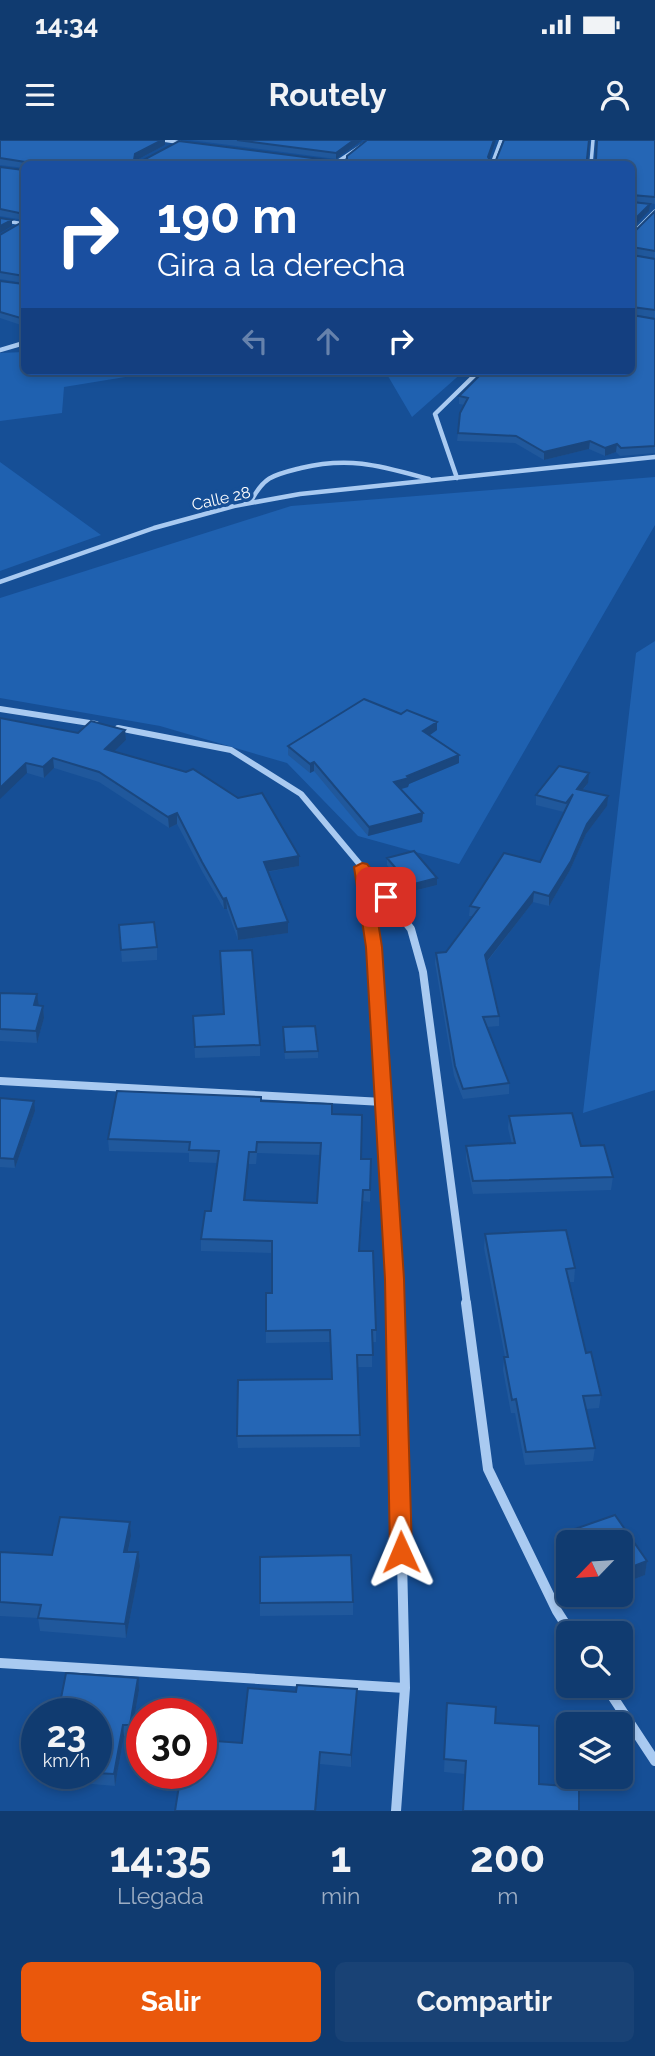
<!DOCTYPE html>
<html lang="es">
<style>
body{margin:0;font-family:Raleway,sans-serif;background:#194275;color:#f1f3f6;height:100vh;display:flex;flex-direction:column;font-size:26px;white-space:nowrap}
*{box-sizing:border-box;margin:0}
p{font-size:23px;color:#9cadc3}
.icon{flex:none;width:38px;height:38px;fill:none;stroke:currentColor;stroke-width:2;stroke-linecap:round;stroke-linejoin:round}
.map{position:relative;height:1671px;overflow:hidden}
.panel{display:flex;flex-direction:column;background:#103b70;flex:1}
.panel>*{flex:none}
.guide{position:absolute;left:21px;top:21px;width:614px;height:214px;border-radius:10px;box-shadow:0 4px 10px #0003,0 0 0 2px #305583;background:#1a4fa0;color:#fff;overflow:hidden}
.needle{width:46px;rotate:245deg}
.tools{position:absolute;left:556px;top:1390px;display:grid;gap:14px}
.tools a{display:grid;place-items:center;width:77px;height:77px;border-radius:10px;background:#103b70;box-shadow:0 4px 10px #0003,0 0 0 2px #305583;font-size:35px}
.speed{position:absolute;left:21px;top:1558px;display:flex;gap:14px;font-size:35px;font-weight:700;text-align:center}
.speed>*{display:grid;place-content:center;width:91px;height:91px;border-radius:50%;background:#103b70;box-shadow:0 4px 10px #0003,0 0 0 2px #305583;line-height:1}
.speed small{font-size:18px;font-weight:400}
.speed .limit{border:10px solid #d22;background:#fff;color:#111}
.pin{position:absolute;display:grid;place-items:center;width:60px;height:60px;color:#fff;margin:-30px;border-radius:14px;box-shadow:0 4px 10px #0006}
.me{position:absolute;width:77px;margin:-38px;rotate:359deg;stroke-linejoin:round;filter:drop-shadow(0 0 5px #0008)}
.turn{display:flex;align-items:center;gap:24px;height:147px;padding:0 21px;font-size:32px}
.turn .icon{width:91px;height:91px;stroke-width:2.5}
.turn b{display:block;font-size:49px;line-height:60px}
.lanes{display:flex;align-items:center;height:66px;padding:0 21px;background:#0003;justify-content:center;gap:35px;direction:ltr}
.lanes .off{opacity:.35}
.eta{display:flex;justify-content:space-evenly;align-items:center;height:119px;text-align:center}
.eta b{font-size:42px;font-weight:700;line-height:49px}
.cta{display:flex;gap:14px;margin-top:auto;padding:14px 21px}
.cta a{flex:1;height:80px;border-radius:10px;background:#ea580c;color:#fff;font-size:28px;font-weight:700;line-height:80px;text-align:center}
.cta a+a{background:#194275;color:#f1f3f6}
.status{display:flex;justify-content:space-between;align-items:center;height:49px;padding:0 35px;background:#103b70;direction:ltr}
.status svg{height:19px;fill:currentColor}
header{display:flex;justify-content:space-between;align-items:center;height:91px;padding:0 21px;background:#103b70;font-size:32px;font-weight:700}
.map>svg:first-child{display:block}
.green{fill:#1f61b0}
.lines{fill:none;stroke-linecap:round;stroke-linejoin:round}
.minor-far4{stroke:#a9caf1;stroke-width:3.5}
.minor-far3{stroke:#a9caf1;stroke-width:4.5}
.minor-far2{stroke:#a9caf1;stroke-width:6}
.minor-far1{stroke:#a9caf1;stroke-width:8}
.minor{stroke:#a9caf1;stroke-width:10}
.wall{fill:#20589c;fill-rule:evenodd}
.shaded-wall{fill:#1a477f}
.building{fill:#2566b5;stroke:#1a477f;stroke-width:2;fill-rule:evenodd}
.route{fill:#ea580c;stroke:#983908;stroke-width:2}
.labels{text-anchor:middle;stroke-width:7;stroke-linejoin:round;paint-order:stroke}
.far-street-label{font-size:16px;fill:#fff;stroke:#164f96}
</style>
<div class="status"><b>14:34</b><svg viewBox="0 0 49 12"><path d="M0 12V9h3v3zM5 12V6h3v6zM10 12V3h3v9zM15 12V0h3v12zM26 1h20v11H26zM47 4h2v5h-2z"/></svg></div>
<header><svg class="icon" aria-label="menu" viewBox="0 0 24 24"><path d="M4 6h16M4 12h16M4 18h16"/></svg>Routely<svg class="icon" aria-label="person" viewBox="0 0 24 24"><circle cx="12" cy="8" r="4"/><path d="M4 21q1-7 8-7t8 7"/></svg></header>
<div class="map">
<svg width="655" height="1671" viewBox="0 0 655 1671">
<rect width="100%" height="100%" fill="#164f96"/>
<path class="green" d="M24,212V231H162L64,247L62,273L0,281V213Z
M385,231H464L412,277Z
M0,322L101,395L0,431Z
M655,337V385L459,724L358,696L287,623L160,586L0,558V458L291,366Z
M655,501V950L583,973L636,513Z"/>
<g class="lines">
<path class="minor-far4" d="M163,0L183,3
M334,24L370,0
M492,24L501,0
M591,24L593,0
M0,80L24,84
M632,94L655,71"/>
<path class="minor-far3" d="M0,210L24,203
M457,338L435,274L479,231
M250,363C264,336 273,335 301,328C350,316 381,326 429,339
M0,442L154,388L234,366L300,354L655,317"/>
<path class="minor-far2" d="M0,569L96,584
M118,588L231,610L301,654L362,727L368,764
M362,727L391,764"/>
<path class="minor-far1" d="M367,762L374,807L396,1165
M390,762L411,789L423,832L467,1165
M0,941L383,962"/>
<path class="minor" d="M396,1163L405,1548L396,1671
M466,1163L488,1329L557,1471L571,1493
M0,1523L405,1548
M605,1545L655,1621"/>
</g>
<path class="wall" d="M0,0H165V5L135,21L140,22H343L489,19L491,22L587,19L592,22L655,0V64L632,61V24H24V28L0,25Z
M190,0H363L336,19Z
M0,27L23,30L24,29V80L0,76Z
M655,71V118L632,114V90H636Z
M24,81V143L0,139V95Z
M632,115L655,120V178L632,174Z
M0,141L23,144L24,143V186L0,178Z
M655,179V313L620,316L616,312L605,316L589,309L544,320L515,303L457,301L458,293L465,265L459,264V256Z
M401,574L437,582V590L429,595L459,623L409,644L408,647L401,649L423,673L422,682L368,696L314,631L310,633L288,615V606Z
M0,578L78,593L125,590L126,600L114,611L299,726L268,732L288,793L238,800L227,769H224L203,733L177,684L169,688L99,642L54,628L44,638L27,633Z
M588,643L583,650L607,666L586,694L570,730L549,766L533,762L487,822L499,876V886L487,887L509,943V954L463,959L454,936L435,823L436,813L446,812L473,776H469L470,766L540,722L564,672L536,665V655Z
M387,718L437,745L409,752L387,725Z
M119,785L157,807V820L122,822Z
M0,853L39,866H43L44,878L37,903L0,901Z
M224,874L260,905V916L195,918L193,876Z
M283,894L318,911V918L285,919Z
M0,958L35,971L15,1028L0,1027Z
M261,961L332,974L361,1019H371L370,1062L363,1061L360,1111L376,1190V1202H372V1227H357L360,1307L238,1308L237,1296L331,1239L330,1202L266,1203V1191L272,1153V1113L201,1111V1099L211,1071L217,1023L189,1022V1013L109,1011L108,999ZM257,1013L320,1015L317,1063L245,1060L249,1024H256Z
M509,976L581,1006L613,1037L611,1050L473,1054L466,1019V1006L512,1004L508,988Z
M485,1094L575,1128L574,1142H569L586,1213L601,1255L599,1268L586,1269L595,1308L593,1321L525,1325L515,1273H511L503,1230L504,1217H505L484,1108Z
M615,1375L647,1421L645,1435L621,1444V1402H571L572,1390Z
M130,1382L131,1396L128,1412H138L140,1426L126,1498L40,1491L38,1478L0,1476V1412L52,1415Z
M260,1417L353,1462V1475L260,1476Z
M357,1549L351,1627L320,1624L242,1603L296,1552Z
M139,1550L131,1597L124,1596L115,1646L81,1643L80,1633H96Z
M447,1563L495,1583L539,1644L579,1671L465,1634L444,1632Z"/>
<path class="shaded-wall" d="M162,0H165V5L135,21L134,24L135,14Z
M354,0H363L336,19V13Z
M494,0H496L488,23V17Z
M650,64L649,71L632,88V82Z
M12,80V86L0,93V86Z
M590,301L589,309L544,320V312Z
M617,304L616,312L605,316V308Z
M437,582V590L423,600V591Z
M125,590L126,600L106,619L105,609Z
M459,615V623L409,644L408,647L394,651V642Z
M53,618L54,628L44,638L43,627Z
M314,622V631L310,633V624Z
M26,623L27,633L0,659V648Z
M589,633L588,643L576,658L577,649Z
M608,656L607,666L586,694L570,730L549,766V756L587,684Z
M177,673V684L169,688L168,677Z
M423,673L422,682L368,696L369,687Z
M299,716V726L265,732L264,722Z
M437,738V745L409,752L410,745Z
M534,752L533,762L484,825L485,815Z
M226,758L227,769H224L223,759Z
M288,782V793L238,800L237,789Z
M37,854L39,867L34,865Z
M43,866L44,878L37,903L36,891Z
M34,961L35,971L15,1028L14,1019Z
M249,1012V1024L244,1072V1060Z
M130,1382L131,1396L125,1425L124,1412Z
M138,1412L140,1426L126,1498L125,1484Z
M647,1421L645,1435L621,1444V1431Z
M138,1538L139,1550L131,1597L130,1585Z
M357,1549L351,1627V1615Z
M123,1585L124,1596L115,1646L114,1634Z
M320,1612V1624L316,1671H315Z"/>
<path class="building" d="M0,0H162L135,14L134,20L140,22L179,1L343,22L347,20V16L367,0H494L488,17L491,22L496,20L504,0H589L587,19L592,22L596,19L597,0H655V57L632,55V24H26L25,22L0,18Z
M237,0H354L336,13Z
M0,27L23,30L24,29V74L0,69Z
M632,62L650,64L632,82Z
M655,71V111L632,107V90H636Z
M0,78L12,80L0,86Z
M24,81V136L0,132V95Z
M632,115L655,119V170L632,167Z
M0,141L23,144L24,143V179L0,172Z
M632,175L655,179V306L621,308L617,304L605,308L590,301L544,312L516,296L458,293L460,273L468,258L459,256L484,231H632Z
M364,559L401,574L407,570L437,582L423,591L459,615L407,636L409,638L394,642L423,673L369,687L314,622L310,624L288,606Z
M0,578L78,593L91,581L125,590L105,609L186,632L193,629L238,658L262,653L299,716L264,722L288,782L237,789L226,758L223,759L202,722L177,673L168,677L99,632L53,618L43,627L26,623L0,648Z
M559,626L589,633L577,649L608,656L587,684L571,721L549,756L534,752L485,815L499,876L483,877L509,943L463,949L455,926L436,813L446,812L479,768L470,766L504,713L540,722L573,654L566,663L536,655Z
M414,711L437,738L410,745L387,718Z
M154,782L157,807L121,810L119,785Z
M252,810L260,905L195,907L193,876L224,874L220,811Z
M0,853L37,854L34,865L43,866L36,891L0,889Z
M315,886L318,911L285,912L283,887Z
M117,951L261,957V961L332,964V974L362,975L361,1019H371L370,1050H363L359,1111H373L376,1190H372L373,1215H357L360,1295L237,1296L238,1240L332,1239L330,1190L266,1191V1153H272V1101L201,1099L205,1071H211L219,1011L189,1010L190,1002L108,999ZM257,1002L321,1003L317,1063L244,1060L249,1012H256Z
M0,958L34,961L14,1019L0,1018Z
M572,973L581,1006L604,1005L613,1037L473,1041L466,1006L515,1003L509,976Z
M566,1090L575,1128L566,1129L586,1213L591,1212L601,1255L583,1256L595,1308L526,1312L516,1259L512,1260L504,1217H508L485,1094Z
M615,1375L647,1421L621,1431V1402H580L572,1390Z
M60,1377L130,1382L124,1412H138L125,1484L38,1478L41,1465L0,1462V1412L52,1415Z
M351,1415L353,1462L260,1463V1417Z
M66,1533L138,1538L130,1585H123L114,1634L95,1633H96V1573H58Z
M297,1545L357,1549L351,1615L320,1612L315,1671H175L181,1633H201V1600L242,1603L248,1548L296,1552Z
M447,1563L496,1567L495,1583L539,1586V1644L579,1647V1671H463L466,1621L444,1619Z"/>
<path class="route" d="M362,723L367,724L394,757L392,760H381L373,750L382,807L404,1139L412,1412L409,1418L401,1421L394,1418L390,1412L385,1139L366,807L354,727Z"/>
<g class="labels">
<g class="far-street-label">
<text transform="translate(221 358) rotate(-13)" y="6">Calle 28</text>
</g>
</g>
</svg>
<div class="tools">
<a><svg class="needle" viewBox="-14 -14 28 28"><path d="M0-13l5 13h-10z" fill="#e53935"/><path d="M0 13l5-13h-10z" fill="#9cadc3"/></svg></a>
<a><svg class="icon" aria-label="search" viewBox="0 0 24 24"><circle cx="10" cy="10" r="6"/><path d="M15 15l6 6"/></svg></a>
<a><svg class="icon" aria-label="layers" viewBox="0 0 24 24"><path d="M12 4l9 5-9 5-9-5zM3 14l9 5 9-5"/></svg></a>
</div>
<div class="speed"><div>23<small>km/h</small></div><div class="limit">30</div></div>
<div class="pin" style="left:386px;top:757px;background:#d93025"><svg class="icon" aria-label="arrive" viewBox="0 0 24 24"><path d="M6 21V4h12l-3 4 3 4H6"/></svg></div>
<svg class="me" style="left:401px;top:1412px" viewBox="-20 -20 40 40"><path d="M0-17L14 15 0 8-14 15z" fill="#ea580c" stroke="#fff" stroke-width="4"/></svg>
<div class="guide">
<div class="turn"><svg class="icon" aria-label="right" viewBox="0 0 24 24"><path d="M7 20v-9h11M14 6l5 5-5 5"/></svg><div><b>190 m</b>Gira a la derecha</div></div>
<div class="lanes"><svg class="icon off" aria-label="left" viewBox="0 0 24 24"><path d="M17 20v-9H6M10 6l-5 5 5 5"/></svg><svg class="icon off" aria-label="ahead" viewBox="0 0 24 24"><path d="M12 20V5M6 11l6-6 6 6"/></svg><svg class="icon" aria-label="right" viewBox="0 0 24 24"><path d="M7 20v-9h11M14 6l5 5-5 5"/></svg></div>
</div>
</div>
<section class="panel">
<div class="eta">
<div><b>14:35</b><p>Llegada</p></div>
<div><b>1</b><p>min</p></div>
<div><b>200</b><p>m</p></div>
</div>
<div class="cta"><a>Salir</a><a>Compartir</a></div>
</section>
